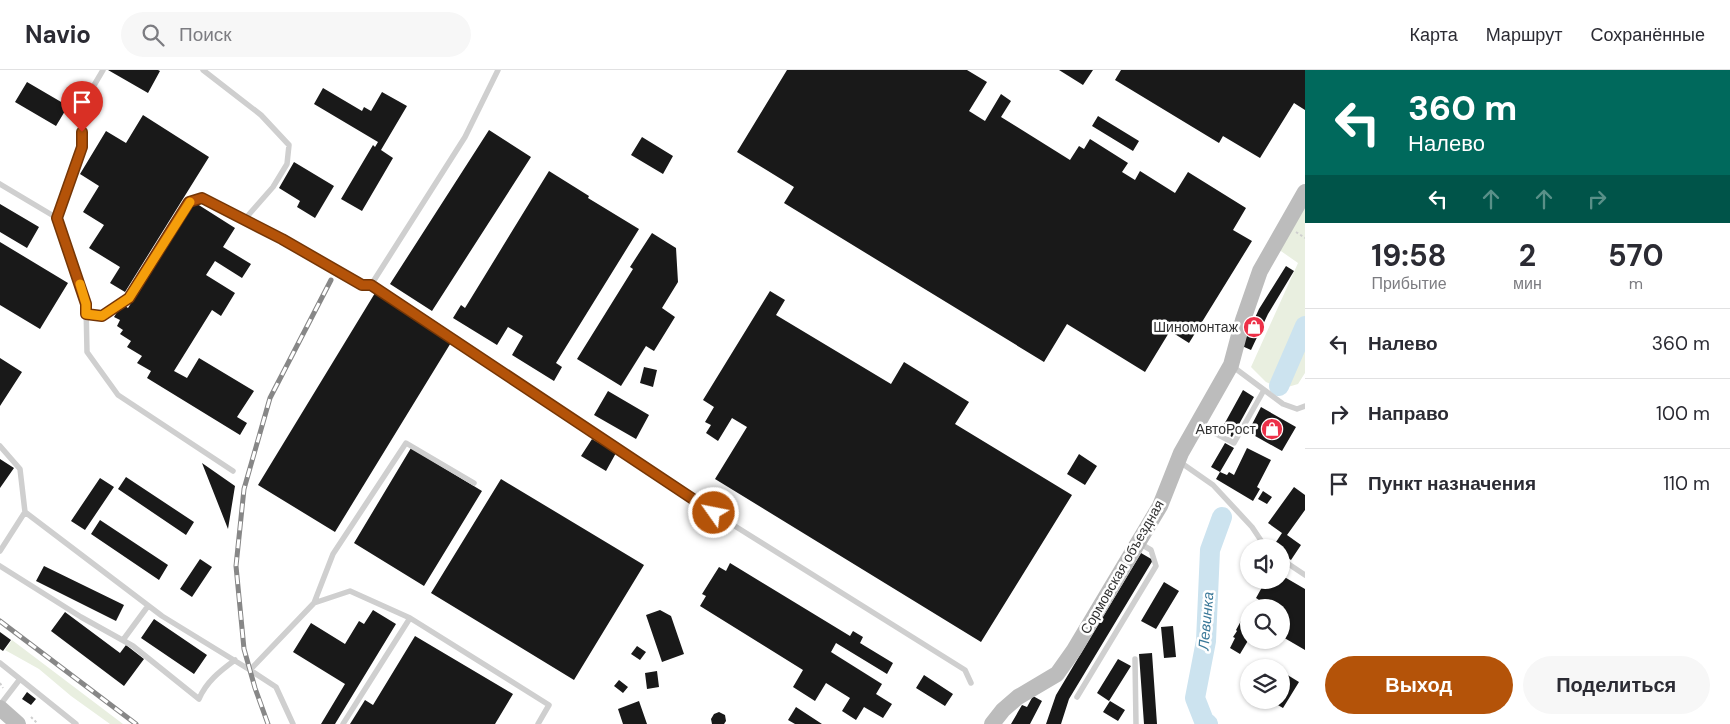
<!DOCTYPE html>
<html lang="ru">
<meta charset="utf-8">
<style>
body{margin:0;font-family:"DM Sans",sans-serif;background:#f7f7f7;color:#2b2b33;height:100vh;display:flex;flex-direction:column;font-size:19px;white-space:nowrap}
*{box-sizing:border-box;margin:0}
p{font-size:16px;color:#7c7c81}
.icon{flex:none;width:28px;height:28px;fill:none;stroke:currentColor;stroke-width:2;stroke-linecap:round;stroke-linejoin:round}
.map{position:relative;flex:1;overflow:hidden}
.details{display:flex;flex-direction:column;background:#fff;width:425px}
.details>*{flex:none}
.banner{background:#00695c;color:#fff;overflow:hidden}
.controls{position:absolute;left:1240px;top:469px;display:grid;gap:10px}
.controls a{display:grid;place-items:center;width:50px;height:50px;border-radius:50%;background:#fff;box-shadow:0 1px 4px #0004;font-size:25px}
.pin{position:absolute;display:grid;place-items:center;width:42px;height:42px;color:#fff;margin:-51px -21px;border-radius:50% 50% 50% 0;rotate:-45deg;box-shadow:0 0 5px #0007}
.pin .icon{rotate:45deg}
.me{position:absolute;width:55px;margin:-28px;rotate:303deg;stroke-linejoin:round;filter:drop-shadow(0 0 4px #0008)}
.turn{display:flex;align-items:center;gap:18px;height:105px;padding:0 20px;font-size:22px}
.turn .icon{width:65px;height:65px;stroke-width:2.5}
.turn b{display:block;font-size:35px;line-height:42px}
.lanes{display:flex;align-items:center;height:48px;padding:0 20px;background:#0003;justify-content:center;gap:25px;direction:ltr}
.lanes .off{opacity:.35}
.eta{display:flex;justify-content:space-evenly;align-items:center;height:85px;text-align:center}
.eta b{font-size:30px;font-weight:700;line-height:35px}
.primary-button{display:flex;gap:10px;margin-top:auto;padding:10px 20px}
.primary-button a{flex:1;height:58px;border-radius:30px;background:#b45309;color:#fff;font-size:20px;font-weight:700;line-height:58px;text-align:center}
.primary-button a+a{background:#f7f7f7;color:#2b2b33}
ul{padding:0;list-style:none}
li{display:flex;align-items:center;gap:15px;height:70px;padding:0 20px;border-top:1px solid #e1e1e2}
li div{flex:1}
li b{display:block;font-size:19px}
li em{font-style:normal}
header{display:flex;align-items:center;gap:30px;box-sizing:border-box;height:70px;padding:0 25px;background:#fff;border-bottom:1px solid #e1e1e2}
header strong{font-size:24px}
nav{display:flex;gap:28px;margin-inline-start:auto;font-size:18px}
.search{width:350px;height:45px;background:#f7f7f7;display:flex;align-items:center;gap:12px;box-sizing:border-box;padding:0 18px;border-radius:28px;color:#7c7c81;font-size:19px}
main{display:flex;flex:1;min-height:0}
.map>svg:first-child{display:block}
.green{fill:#e9efe0}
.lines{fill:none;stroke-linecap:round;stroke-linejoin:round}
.river{stroke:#cce3ef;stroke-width:20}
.building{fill:#191919}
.path{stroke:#cfcfcf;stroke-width:2;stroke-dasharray:2.5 2.5;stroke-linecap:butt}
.lane{stroke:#cfcfcf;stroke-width:5.5}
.secondary{stroke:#bcbcbc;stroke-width:16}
.rail-casing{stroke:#878787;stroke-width:5}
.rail{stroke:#fff;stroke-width:3;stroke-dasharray:9;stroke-linecap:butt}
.route-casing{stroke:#753606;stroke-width:12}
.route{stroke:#b45309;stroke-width:9}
.slow{stroke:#f59e0b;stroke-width:9}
.labels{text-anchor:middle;stroke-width:5;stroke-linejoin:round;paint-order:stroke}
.poi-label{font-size:14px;fill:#323232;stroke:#fff;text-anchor:end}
.street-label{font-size:14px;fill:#323232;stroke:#fff}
.water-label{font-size:15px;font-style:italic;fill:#3b7999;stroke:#fff}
</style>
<header>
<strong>Navio</strong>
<div class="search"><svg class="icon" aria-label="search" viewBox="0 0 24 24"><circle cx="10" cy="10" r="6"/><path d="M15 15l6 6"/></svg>Поиск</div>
<nav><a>Карта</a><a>Маршрут</a><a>Сохранённые</a></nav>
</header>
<main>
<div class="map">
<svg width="1305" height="654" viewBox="0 0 1305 654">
<rect width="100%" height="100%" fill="#fff"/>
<path class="green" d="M1305,134V303L1298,314L1281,319L1266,312L1251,297L1298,193L1278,179Z
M12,570L123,654H110L71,626L39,599L5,580Z"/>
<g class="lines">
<path class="river" d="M1279,316L1305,256
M1208,654L1204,651L1195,628L1206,571L1210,480L1222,447"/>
</g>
<path class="building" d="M108,0H158L160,1L148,23Z
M787,0H967L987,12L969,41L985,51L1001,24L1011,31L1001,47L1070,90L1079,76L1084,79L1090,69L1128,93L1122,102L1135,110L1140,101L1175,123L1188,102L1246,138L1233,160L1252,171L1189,273L1170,261L1145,302L1067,254L1044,292L784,133L794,117L737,82Z
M1059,0H1093L1083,15Z
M1121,0H1305V40L1294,33L1260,88L1223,66L1219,73L1115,10Z
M27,12L68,36L56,56L15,32Z
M323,18L362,41L364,37L371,41L382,22L407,36L381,80L393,88L362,141L341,129L373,75L375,77L378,72L314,34Z
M143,45L209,87L125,222L110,213L120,197L89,178L104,155L83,142L99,116L80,104L106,61L126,73Z
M1098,46L1139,71L1133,81L1092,56Z
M489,60L531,87L432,241L390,214Z
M642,67L673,86L663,104L631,85Z
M294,92L334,116L315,148L297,137L300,131L279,118Z
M549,101L589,126L588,128L639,159L556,293L562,297L554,311L512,285L523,266L508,257L497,275L453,248L461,235L465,238Z
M194,132L235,158L223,177L251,194L242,208L215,191L206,205L235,223L221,246L212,240L174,301L187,308L199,288L254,321L237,347L247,353L240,365L147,308L151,301L137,293L142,286L127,277L131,271L120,264L123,260L117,256L120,250L114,247L122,234L128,238Z
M0,134L39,157L27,178L0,162Z
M652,163L676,178L678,212L662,238L675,247L654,281L646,276L621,316L577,289L633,199L630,197Z
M0,172L68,213L40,259L0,235Z
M1286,196L1294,201L1268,244L1251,280L1242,276L1259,239Z
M770,221L785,230L776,245L891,314L904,292L969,332L955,354L1072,425L981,572L715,409L747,357L732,348L718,371L706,363L711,355L705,352L714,337L703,330Z
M375,223L452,271L335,462L258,415Z
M0,288L22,302L0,336Z
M644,297L657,300L653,317L640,313Z
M1243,320L1254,327L1232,367L1221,360Z
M608,321L649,345L636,369L594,345Z
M1261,337L1296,357L1282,381L1248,362Z
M592,369L616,383L606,401L581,386Z
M1225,373L1234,378L1220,402L1211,397Z
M411,378L482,421L424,516L354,473Z
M1247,378L1271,390L1257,417L1260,419L1253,431L1216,409L1220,402L1227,405L1229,402L1234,405Z
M1079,384L1097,396L1085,415L1067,404Z
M0,389L14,398L0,418Z
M202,393L235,416L228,459Z
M126,407L194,452L186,465L118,419Z
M100,408L114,417L85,460L71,451Z
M501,409L644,495L574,610L431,523Z
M1294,417L1305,425V440L1287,465L1301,475L1291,490L1281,484V478H1272L1282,463L1268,453Z
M1263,421L1272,427L1267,434L1258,429Z
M100,450L168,495L159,510L91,464Z
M1141,483L1153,490L1069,629L1061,654H1046L1056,625Z
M200,489L212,497L192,527L180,519Z
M730,493L850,566L853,561L863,567L860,573L893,593L887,604L836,573L831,582L882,614L876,624L892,634L883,648L864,637L856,650L842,641L850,628L826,613L815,631L793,617L803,600L700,536L706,526L702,524L719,497L726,501Z
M44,496L124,535L116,551L36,511Z
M1281,505L1305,519V580L1281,566V551L1284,545L1281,543V538H1272L1256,528L1266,510H1281Z
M1164,512L1179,521L1156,559L1141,551Z
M373,540L396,554L335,654H321L345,614L293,582L311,553L345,574L359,551L364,554Z
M660,540L671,546L684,584L662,592L646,545Z
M65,542L120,583L126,575L144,589L124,616L51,561Z
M1249,546V569L1240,584L1230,578L1235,568L1233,567L1237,561L1236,560L1242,549L1246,552Z
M154,549L207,585L194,604L141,568Z
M1173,556L1176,587L1164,588L1161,557Z
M0,562L11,570L3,581L0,579Z
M415,566L513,624L495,654H350L365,630L373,635Z
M637,576L646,582L640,590L631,584Z
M1152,583L1157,654H1144L1139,584Z
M1118,589L1131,596L1109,631L1097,623Z
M657,601L659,617L647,619L645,603Z
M1281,601L1299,612L1283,638L1269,630H1281Z
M924,605L953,624L945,636L916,618Z
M619,610L628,617L623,623L614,616Z
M27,622L36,629L31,635L22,629Z
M1033,626L1042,631L1030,654H1011L1022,635L1027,637Z
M639,631L647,654H623L618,639Z
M1110,631L1125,640L1118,651L1103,642Z
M796,637L822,654H795L788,650Z
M719,642L725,645L726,651L724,654H712L711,649L714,644Z"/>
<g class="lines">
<path class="path" d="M1296,162L1305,168
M0,613L3,618
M31,647L38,654"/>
<path class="lane" d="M203,0L261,45L289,75L287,94L273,117L244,150
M498,0L465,67L371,215L714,443L965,600L971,613
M0,114L57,148L86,234L87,282L118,325L233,401
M57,148L82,77V47L93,17L103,0
M86,244L102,246L129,228L189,132L202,128L282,169L362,215H371
M1232,296L1283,334L1297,339L1305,336
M1199,355L1234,373L1264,320
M0,376L20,399L25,442L0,481
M1180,392L1213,415L1252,457L1266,478
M25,442L162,546L250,600L314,533L350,521L410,548
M1281,489L1305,505
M0,496L81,547L133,576L199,629C206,612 220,601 235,590
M314,533L333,484L406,373L474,413
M123,570L148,536
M1135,589L1136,654
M0,593L76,654
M250,600L276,617L293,654
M1077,627L1156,496L1151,480L1139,473
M0,635L20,609
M343,654L410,548L549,635L538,654"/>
<path class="secondary" d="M0,638L18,654
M992,654L1003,640L1018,627L1057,604L1074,580L1160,436L1181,383L1231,295L1243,250L1260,201L1305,122"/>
<g class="rail-casing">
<path id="rail" d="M0,551L136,654
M268,654L255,618L244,579L236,496L244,419L270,328L331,210"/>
</g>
<use href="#rail" class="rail"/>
</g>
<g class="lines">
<g class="route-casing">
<path id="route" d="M82,62V77L57,148L86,234V244L102,246L129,228L189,132L202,128L282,169L362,215H371L714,443"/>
</g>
<use href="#route" class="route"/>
<path class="slow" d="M80,214L86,234V244L102,246L129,228L190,132"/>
</g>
<defs>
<g id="shop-disc" transform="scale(1.125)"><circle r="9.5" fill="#ed3048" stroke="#fff"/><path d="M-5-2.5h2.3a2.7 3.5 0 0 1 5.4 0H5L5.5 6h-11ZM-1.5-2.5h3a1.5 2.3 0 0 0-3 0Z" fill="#fff"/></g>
</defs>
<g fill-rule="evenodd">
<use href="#shop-disc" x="1254" y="257"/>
<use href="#shop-disc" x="1272" y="359"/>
</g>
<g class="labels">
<g class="poi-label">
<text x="1238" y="262">Шиномонтаж</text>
<text x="1256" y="364">АвтоРост</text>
</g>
<g class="street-label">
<text transform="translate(1122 497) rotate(-60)" y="5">Сормовская объездная</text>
</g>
<g class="water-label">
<text transform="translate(1206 551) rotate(-85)" y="5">Левинка</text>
</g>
</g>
</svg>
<div class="controls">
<a><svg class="icon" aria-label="sound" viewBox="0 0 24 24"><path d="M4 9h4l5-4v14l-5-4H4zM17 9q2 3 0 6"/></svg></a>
<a><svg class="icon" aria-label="search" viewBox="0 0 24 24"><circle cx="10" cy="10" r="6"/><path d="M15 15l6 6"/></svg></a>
<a><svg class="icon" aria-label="layers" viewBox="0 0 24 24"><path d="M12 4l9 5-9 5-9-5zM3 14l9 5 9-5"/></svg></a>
</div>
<div class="pin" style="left:82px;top:62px;background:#d93025"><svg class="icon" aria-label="arrive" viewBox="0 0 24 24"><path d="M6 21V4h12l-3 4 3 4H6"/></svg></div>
<svg class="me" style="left:714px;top:443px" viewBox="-20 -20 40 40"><circle r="17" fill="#b45309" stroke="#fff" stroke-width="3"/><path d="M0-11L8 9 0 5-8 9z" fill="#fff"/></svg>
</div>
<section class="details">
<div class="banner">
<div class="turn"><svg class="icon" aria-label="left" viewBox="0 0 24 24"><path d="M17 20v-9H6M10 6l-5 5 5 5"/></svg><div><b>360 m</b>Налево</div></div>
<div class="lanes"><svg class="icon" aria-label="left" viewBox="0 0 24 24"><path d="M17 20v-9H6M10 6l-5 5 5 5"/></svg><svg class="icon off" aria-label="ahead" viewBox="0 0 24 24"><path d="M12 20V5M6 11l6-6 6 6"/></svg><svg class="icon off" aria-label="ahead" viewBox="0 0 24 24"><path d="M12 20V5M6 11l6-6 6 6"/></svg><svg class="icon off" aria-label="right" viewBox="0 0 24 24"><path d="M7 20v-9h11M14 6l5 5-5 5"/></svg></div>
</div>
<div class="eta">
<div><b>19:58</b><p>Прибытие</p></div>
<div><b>2</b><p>мин</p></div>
<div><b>570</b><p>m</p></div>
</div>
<ul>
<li><svg class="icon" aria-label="left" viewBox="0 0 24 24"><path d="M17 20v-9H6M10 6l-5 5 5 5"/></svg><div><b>Налево</b></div><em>360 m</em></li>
<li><svg class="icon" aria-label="right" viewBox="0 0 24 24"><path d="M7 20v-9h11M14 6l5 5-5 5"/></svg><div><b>Направо</b></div><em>100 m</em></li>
<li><svg class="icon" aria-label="arrive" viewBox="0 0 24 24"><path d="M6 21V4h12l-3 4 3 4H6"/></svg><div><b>Пункт назначения</b></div><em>110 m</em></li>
</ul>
<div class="primary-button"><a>Выход</a><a>Поделиться</a></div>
</section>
</main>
